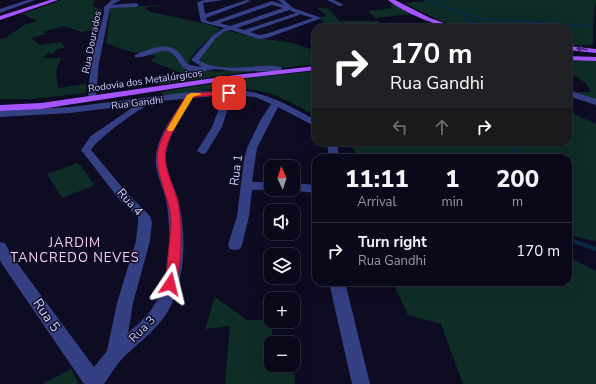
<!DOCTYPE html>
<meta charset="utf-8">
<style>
body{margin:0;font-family:"Nunito Sans",sans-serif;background:#131223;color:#f1f3f6;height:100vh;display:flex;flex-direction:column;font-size:15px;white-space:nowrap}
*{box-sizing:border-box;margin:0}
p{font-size:13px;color:#999aa2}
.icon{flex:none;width:22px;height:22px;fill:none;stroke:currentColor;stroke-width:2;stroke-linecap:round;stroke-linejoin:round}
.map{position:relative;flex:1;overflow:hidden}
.details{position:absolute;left:312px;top:154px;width:260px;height:132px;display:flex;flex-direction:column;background:#0a091a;border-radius:12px;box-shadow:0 4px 16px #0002,0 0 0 1px #2a2a39}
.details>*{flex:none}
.banner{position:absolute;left:312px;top:24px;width:260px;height:122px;border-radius:12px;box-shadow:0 4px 16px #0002,0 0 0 1px #2a2a39;background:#202124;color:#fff;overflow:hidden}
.needle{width:26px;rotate:356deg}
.fabs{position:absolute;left:264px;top:160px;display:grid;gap:8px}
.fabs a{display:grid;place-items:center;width:36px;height:36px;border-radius:8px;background:#0a091a;box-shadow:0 4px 16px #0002,0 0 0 1px #2a2a39;font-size:20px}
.pin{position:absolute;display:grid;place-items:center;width:34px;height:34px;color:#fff;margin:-17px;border-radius:8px;box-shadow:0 2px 6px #0006}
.me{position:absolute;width:44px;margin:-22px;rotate:10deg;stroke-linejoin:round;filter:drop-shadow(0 0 3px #0008)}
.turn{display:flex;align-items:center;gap:14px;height:84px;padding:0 12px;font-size:18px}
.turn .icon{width:52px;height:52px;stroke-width:2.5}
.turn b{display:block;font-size:28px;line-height:34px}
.lanes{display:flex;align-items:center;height:38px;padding:0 12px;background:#0003;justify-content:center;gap:20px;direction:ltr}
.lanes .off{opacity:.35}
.eta{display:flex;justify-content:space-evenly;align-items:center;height:68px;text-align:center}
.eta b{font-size:24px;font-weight:800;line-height:28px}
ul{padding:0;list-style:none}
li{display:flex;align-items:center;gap:12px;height:56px;padding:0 12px;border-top:1px solid #2a2a39}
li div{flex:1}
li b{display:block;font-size:15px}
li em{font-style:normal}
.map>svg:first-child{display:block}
.green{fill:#0f2d27}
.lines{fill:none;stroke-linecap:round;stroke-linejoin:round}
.stream-far2{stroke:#092946;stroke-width:2}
.stream-far1{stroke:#092946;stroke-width:3.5}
.stream{stroke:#092946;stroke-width:4}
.minor{fill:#353f84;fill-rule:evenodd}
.major{fill:#a555ff;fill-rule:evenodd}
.oneway{fill:#4a297b}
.route{fill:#e11d48;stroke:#92132f}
.slow{fill:#f59e0b}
.labels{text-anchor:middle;stroke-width:3;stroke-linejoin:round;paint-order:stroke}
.far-street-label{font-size:10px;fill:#ced1ff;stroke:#0d0c23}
.street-label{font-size:12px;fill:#ced1ff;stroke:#0d0c23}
.neighbourhood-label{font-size:13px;letter-spacing:1px;fill:#ffd0f5;stroke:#0d0c23}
.near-street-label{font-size:14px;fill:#ced1ff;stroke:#0d0c23}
</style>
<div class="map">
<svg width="596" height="384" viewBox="0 0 596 384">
<rect width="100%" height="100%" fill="#0d0c23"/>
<path class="green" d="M61,0H95L92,6L102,10L100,27L82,32L64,26L45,31L44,33H48L31,38L40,45L61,42L65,48L57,49L54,53L46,54L43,58H61L56,71L58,88L86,84V93L32,99H0V39L5,38L24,25L37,21L23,14Z
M424,0H596L593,23V45L568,46V28H468L441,21L404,3L425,1Z
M394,4L412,14L375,18L368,11L393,8L390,5Z
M161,5L144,8L151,12L207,24L221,29C213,35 188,55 189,64C205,76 233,70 252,69L253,71L159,85L158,83L189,76L151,61L156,56L127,51L106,43L110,14L109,8Z
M316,8C329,7 332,11 339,21H378L384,28H326L320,17L325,16L326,14Z
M224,30L258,38L293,43L316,51V64L280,68L261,66L223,68L214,67L202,63L199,58L217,36Z
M568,60H596V100L572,92H591L586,83L568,72Z
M316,71V116C297,106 278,94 256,90C226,85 193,92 164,97L161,92L231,80Z
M568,108L576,115L596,124V241L568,235V158H361L347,142H568Z
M78,163L95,185L62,198L47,174Z
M568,257L596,271V384H463L441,324L408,315L392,282H568Z
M215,297L247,320H271L273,343H271V365H274V372L294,370L295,384H225L230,326L205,329Z
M71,369L79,384H43L44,383Z"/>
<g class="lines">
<path class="stream-far2" d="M428,0L463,14L466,20L478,24
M463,14L484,19L588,26"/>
<path class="stream-far1" d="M509,142L517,154L514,158"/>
<path class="stream" d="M568,239L596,249"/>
<path class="minor" d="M27,0H35L0,13V9Z
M112,0H121L111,5L136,3L139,5L136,7L110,8L99,63L96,95L92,98L88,95L91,63L104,13V7Z
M205,0H223L203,3L205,14L246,0L251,1L206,18L207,21L212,22L272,1L284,5L278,0H284L293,8L322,18L267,38L259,39L231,30L225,31L216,38L199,60C220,75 256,62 281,67L282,69L278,71C263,71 247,72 232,71C226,71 216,68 210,70C204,71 197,73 189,71C179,68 178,53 167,51C156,50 145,59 135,57V55C147,50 166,41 177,51C182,55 184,61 189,65L202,67L191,60L212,36L224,28L201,22L197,2ZM272,5L283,8L230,26L220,23ZM289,10L296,13L244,30L237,28ZM299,14L313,18L266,34L259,35L250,32L299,15Z
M327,0H334L344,5L339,6Z
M232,90C264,90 289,106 316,120V127L278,107L257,148L252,182H271V189H273L252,190L249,216L242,245L240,249L235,250L230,249L228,245L237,216L244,160L247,148L260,121L271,104L255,97L232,95L222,127L206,153L202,154L197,151L212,127L224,95L193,98C183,116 168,134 166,155C165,170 174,185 178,199C186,231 186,270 173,301C162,327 141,340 122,359C115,366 110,376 104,384H84L2,264L0,260V242L5,243L12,256L94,367L107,351L117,303L136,241L138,222V217L119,199L81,150L91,136L136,105L70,113L0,117V111L70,107L191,92ZM184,99C173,116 158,135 156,156C154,171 163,186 166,200C172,231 171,280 153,307C147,317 137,325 128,333L133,303L150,241L152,222L150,216L127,193L91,150C97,139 138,109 150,104C158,100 175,100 184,99Z
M568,90L596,99V105L568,96Z
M327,142H337L339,158H329Z
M293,183L316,185V193L289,190L293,189Z
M329,282H345L370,384H352Z"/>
<path class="major" d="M50,0H58L0,20V16Z
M388,0H395L430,18L458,28C439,28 403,12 388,0Z
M568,46L596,49V53L568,50Z
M568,56L596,57V61L568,60Z
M316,66V70L235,79L41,109L0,111V105L41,103L235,75Z"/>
</g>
<defs><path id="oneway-solid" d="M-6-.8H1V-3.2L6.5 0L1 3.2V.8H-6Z"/></defs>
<use class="oneway" href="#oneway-solid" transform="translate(582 49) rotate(-174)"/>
<path class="route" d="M229,91H231V94L193,97C183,113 171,131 166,149C162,166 174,186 178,202C182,221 183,271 174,288L170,289L166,288C164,284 171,234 171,224C172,201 153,172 158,150C161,134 179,108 188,94Z"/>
<path class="slow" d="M191,93H199L202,94L193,97L173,131H168L167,129L187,95Z"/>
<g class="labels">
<g class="far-street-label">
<text transform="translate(91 42) rotate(-79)" y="4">Rua Dourados</text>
<text transform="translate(145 80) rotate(-8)" y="4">Rodovia dos Metalúrgicos</text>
<text transform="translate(137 102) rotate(-7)" y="4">Rua Gandhi</text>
</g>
<g class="street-label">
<text transform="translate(236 170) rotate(-82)" y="4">Rua 1</text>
<text transform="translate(130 202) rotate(48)" y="4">Rua 4</text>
<text transform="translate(142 329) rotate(-45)" y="4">Rua 3</text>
</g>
<g class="neighbourhood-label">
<text x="75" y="247">JARDIM<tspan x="75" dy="15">TANCREDO NEVES</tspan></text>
</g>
<g class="near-street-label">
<text transform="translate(47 315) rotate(55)" y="5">Rua 5</text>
</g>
</g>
</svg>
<div class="fabs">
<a><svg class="needle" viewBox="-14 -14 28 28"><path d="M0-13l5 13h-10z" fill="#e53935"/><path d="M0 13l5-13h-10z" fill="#999aa2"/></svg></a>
<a><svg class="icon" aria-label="sound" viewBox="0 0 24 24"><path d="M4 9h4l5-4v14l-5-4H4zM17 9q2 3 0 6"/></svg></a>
<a><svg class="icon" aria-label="layers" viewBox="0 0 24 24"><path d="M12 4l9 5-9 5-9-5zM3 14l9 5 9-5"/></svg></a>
<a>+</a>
<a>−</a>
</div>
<div class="pin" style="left:229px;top:93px;background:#d93025"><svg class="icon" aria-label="arrive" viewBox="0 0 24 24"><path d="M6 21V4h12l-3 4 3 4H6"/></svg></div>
<svg class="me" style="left:170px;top:284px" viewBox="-20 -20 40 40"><path d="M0-17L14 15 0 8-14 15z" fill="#e11d48" stroke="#fff" stroke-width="4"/></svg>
<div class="banner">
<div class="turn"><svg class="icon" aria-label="right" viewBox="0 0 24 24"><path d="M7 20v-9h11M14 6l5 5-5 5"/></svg><div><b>170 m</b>Rua Gandhi</div></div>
<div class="lanes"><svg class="icon off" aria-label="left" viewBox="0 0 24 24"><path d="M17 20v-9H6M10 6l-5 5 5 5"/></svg><svg class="icon off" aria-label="ahead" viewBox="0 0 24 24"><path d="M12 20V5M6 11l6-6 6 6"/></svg><svg class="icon" aria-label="right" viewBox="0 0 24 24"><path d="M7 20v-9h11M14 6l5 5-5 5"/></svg></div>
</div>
<section class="details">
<div class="eta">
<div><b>11:11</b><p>Arrival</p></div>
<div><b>1</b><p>min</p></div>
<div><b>200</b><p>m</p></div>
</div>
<ul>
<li><svg class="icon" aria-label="right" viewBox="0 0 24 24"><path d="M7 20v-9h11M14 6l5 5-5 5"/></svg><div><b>Turn right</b><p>Rua Gandhi</p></div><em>170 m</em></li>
</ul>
</section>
</div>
